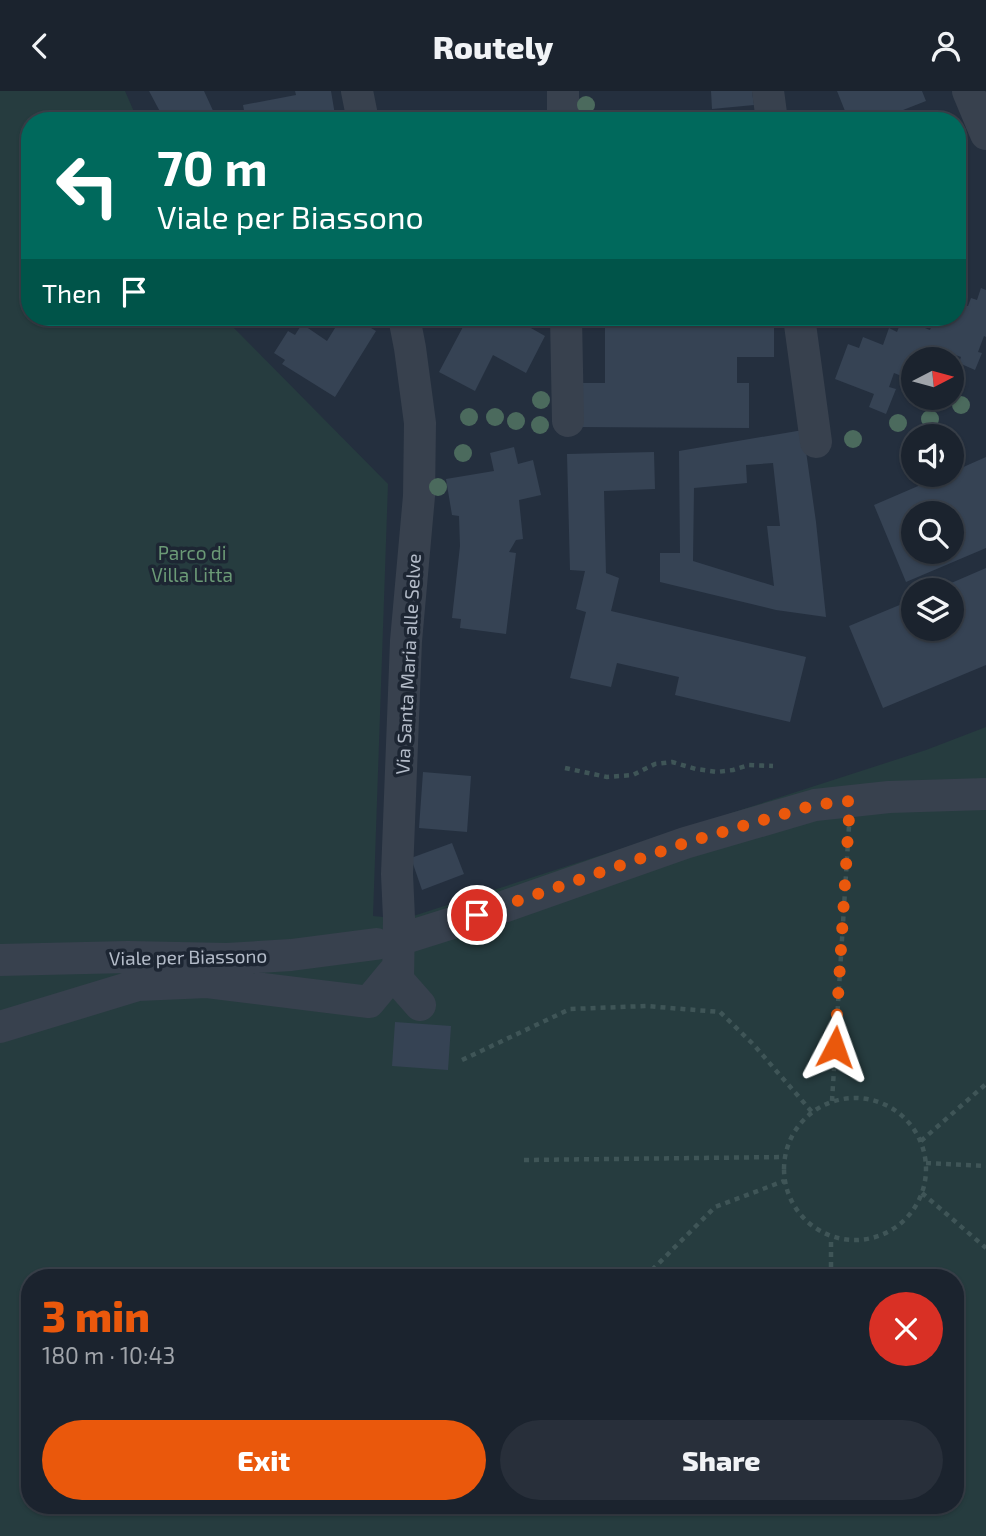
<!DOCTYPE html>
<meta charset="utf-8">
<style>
body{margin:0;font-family:"Exo 2",sans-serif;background:#282f3a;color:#f1f3f6;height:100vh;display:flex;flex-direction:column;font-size:26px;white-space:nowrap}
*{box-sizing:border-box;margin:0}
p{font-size:23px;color:#a0a4aa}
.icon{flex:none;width:38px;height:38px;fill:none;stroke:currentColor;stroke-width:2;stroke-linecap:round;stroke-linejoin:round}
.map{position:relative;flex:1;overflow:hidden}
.sheet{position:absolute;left:21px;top:1178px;width:943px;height:245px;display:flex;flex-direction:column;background:#1b232e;border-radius:28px;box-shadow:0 2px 5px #0004,0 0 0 2px #39404a}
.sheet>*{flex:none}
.banner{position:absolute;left:21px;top:21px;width:945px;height:214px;border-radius:28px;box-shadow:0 2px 5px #0004,0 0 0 2px #39404a;background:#00695c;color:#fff;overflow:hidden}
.needle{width:46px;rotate:84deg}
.fabs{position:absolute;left:901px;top:256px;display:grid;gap:14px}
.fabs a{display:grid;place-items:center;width:63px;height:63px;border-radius:50%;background:#1b232e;box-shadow:0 2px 5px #0004,0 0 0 2px #39404a;font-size:35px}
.pin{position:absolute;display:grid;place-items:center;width:60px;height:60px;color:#fff;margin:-30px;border:4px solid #fff;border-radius:50%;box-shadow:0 2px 7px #0007}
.me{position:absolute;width:77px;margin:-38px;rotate:4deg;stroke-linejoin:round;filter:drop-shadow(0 0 5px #0008)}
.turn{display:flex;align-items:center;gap:24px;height:147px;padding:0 21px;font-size:32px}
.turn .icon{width:91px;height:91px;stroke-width:2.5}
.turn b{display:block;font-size:49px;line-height:60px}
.then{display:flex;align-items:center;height:66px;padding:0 21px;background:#0003;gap:14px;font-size:26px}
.round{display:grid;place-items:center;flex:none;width:74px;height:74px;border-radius:37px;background:#282f3a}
.head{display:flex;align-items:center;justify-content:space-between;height:119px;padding:0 21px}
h1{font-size:42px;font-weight:800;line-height:52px;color:#ea580c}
.action{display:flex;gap:14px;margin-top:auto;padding:14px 21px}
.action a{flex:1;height:80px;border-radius:42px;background:#ea580c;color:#fff;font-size:28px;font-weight:800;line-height:80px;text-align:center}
.action a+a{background:#282f3a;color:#f1f3f6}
header{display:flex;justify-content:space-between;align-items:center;height:91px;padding:0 21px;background:#1b232e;font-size:32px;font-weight:800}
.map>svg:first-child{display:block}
.green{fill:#263c3f;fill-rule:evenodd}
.building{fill:#364354;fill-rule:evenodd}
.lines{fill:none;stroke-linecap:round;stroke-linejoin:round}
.path{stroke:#3f5557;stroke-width:4.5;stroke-dasharray:5 5;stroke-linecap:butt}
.minor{stroke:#38414e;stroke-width:32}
.tree{fill:#4b6a5d}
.route{stroke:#ea580c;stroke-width:12;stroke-dasharray:0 21.6}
.labels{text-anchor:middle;stroke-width:7;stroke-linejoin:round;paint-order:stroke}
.park-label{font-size:19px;fill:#6b9a76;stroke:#1d2633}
.street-label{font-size:19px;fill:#b4bcc9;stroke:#1d2633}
</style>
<header><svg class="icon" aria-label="back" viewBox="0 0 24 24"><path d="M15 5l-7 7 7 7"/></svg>Routely<svg class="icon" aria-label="person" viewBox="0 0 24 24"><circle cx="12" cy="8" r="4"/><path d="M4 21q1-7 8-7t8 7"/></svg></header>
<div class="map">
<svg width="986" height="1445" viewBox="0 0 986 1445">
<rect width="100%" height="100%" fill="#242f3e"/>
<path class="green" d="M0,0H125L138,30H30V226H227L229,232L388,393L373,825L404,828L926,659L986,636V1445H0ZM30,1186H956V1414H30Z"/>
<path class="building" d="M149,0H204L215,24H220L221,30H165Z
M295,0H331L336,30H246L243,14L296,4Z
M711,0H752L754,14L712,18Z
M837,0H922L926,10L875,30H849Z
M981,197L986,199V246L984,245L978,261L982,262L975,279L959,272L961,266L937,257L933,268H914V294L907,292L909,288L894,282L889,296L896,298L886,323L869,316L874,303L835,288L848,253L859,257L863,246L883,254L889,237L897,241L902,228L930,239L935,226H957V211L968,215L971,207L977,209Z
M353,226L376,240L335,306L282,273L285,269L274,262L288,240L295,244L302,233L327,250L340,229L348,234Z
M447,226H526L522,232L545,245L526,282L493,264L475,300L439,281L464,234Z
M579,226H774V266H737V292H749V337L577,336V292H605V236H579Z
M803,339L816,431L826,526L776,519L660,491V462H680L679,360ZM773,372L780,435H767L774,495L693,470L694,397L747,392L746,374Z
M514,356L518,373L533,369L541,404L519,409L523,448L516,449L509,461L516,462L506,543L460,537L461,528L452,527L460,455L459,425L452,424L446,388L494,380L490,362Z
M654,361L655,398L604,400L606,482L619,487L611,520L806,566L790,631L675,604L679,586L617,572L611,596L570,587L586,521L576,518L585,480L570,479L567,363Z
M986,366V457L906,491L874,414L946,383H952V381ZM914,422H952V460H914Z
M986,477V574L883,617L849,535L914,508V537H952V499H935Z
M423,681L471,685L467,741L419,737Z
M452,752L464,783L422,799L411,767Z
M395,931L451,935L448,979L392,975Z"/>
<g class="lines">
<path class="path" d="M565,677L607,686L633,684L655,673L672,671L696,678L717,681L733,679L749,674L773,675
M462,969L570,918L646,915L720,921L753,953L812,1021
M784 1078a71 71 0 1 1 142 0a71 71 0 1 1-142 0Z
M832,1010L849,735
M921,1050L986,993
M524,1069L785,1066
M926,1072L986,1075
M922,1102L986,1157
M645,1186L715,1116L784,1090
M831,1186V1146"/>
<path class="minor" d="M357,0L363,30
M563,0V30
M768,0L772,30
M968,0L986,43
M404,226L410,257L420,332L419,405L406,550L397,783L399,827L398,889L420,914
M566,226L568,330
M799,226L816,351
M408,846L500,817L685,752L815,714L889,706L986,703
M0,869L128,866L227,868L291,864L376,853
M0,936L138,894L207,891L369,911L398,876"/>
</g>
<g class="tree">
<circle cx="586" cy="14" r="9"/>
<circle cx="541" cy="309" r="9"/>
<circle cx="961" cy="314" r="9"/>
<circle cx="469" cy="326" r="9"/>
<circle cx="495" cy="326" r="9"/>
<circle cx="930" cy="328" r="9"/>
<circle cx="516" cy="330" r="9"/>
<circle cx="898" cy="332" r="9"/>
<circle cx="540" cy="334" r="9"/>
<circle cx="853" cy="348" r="9"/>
<circle cx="463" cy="362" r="9"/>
<circle cx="438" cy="396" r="9"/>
</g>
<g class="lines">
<path class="route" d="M477,824L685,752L814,714L850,710L835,956"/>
</g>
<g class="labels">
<g class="park-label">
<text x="192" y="469">Parco di<tspan x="192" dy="22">Villa Litta</tspan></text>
</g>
<g class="street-label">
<text transform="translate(408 573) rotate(-87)" y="7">Via Santa Maria alle Selve</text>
<text transform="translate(188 866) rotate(-1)" y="7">Viale per Biassono</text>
</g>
</g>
</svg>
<div class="fabs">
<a><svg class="needle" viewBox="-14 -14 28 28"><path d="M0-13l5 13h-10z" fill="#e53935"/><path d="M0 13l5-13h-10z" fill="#a0a4aa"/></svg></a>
<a><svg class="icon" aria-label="sound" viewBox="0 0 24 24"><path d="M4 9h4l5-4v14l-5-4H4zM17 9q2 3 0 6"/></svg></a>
<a><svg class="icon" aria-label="search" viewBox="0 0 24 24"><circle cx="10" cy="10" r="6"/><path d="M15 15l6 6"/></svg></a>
<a><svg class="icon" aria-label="layers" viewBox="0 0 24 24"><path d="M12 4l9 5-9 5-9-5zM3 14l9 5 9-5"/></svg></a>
</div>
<div class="pin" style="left:477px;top:824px;background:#d93025"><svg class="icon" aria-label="arrive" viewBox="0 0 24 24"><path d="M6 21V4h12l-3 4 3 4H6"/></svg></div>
<svg class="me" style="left:835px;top:956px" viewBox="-20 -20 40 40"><path d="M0-17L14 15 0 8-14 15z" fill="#ea580c" stroke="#fff" stroke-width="4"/></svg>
<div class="banner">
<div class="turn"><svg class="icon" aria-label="left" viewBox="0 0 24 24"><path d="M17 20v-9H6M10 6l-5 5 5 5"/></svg><div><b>70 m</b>Viale per Biassono</div></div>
<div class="then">Then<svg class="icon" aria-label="arrive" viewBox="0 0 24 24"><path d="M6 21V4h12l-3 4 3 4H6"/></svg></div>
</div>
<section class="sheet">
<div class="head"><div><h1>3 min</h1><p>180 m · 10:43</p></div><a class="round" style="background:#d93025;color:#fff"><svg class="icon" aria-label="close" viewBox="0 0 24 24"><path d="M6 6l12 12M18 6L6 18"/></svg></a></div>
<div class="action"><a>Exit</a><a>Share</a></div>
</section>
</div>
